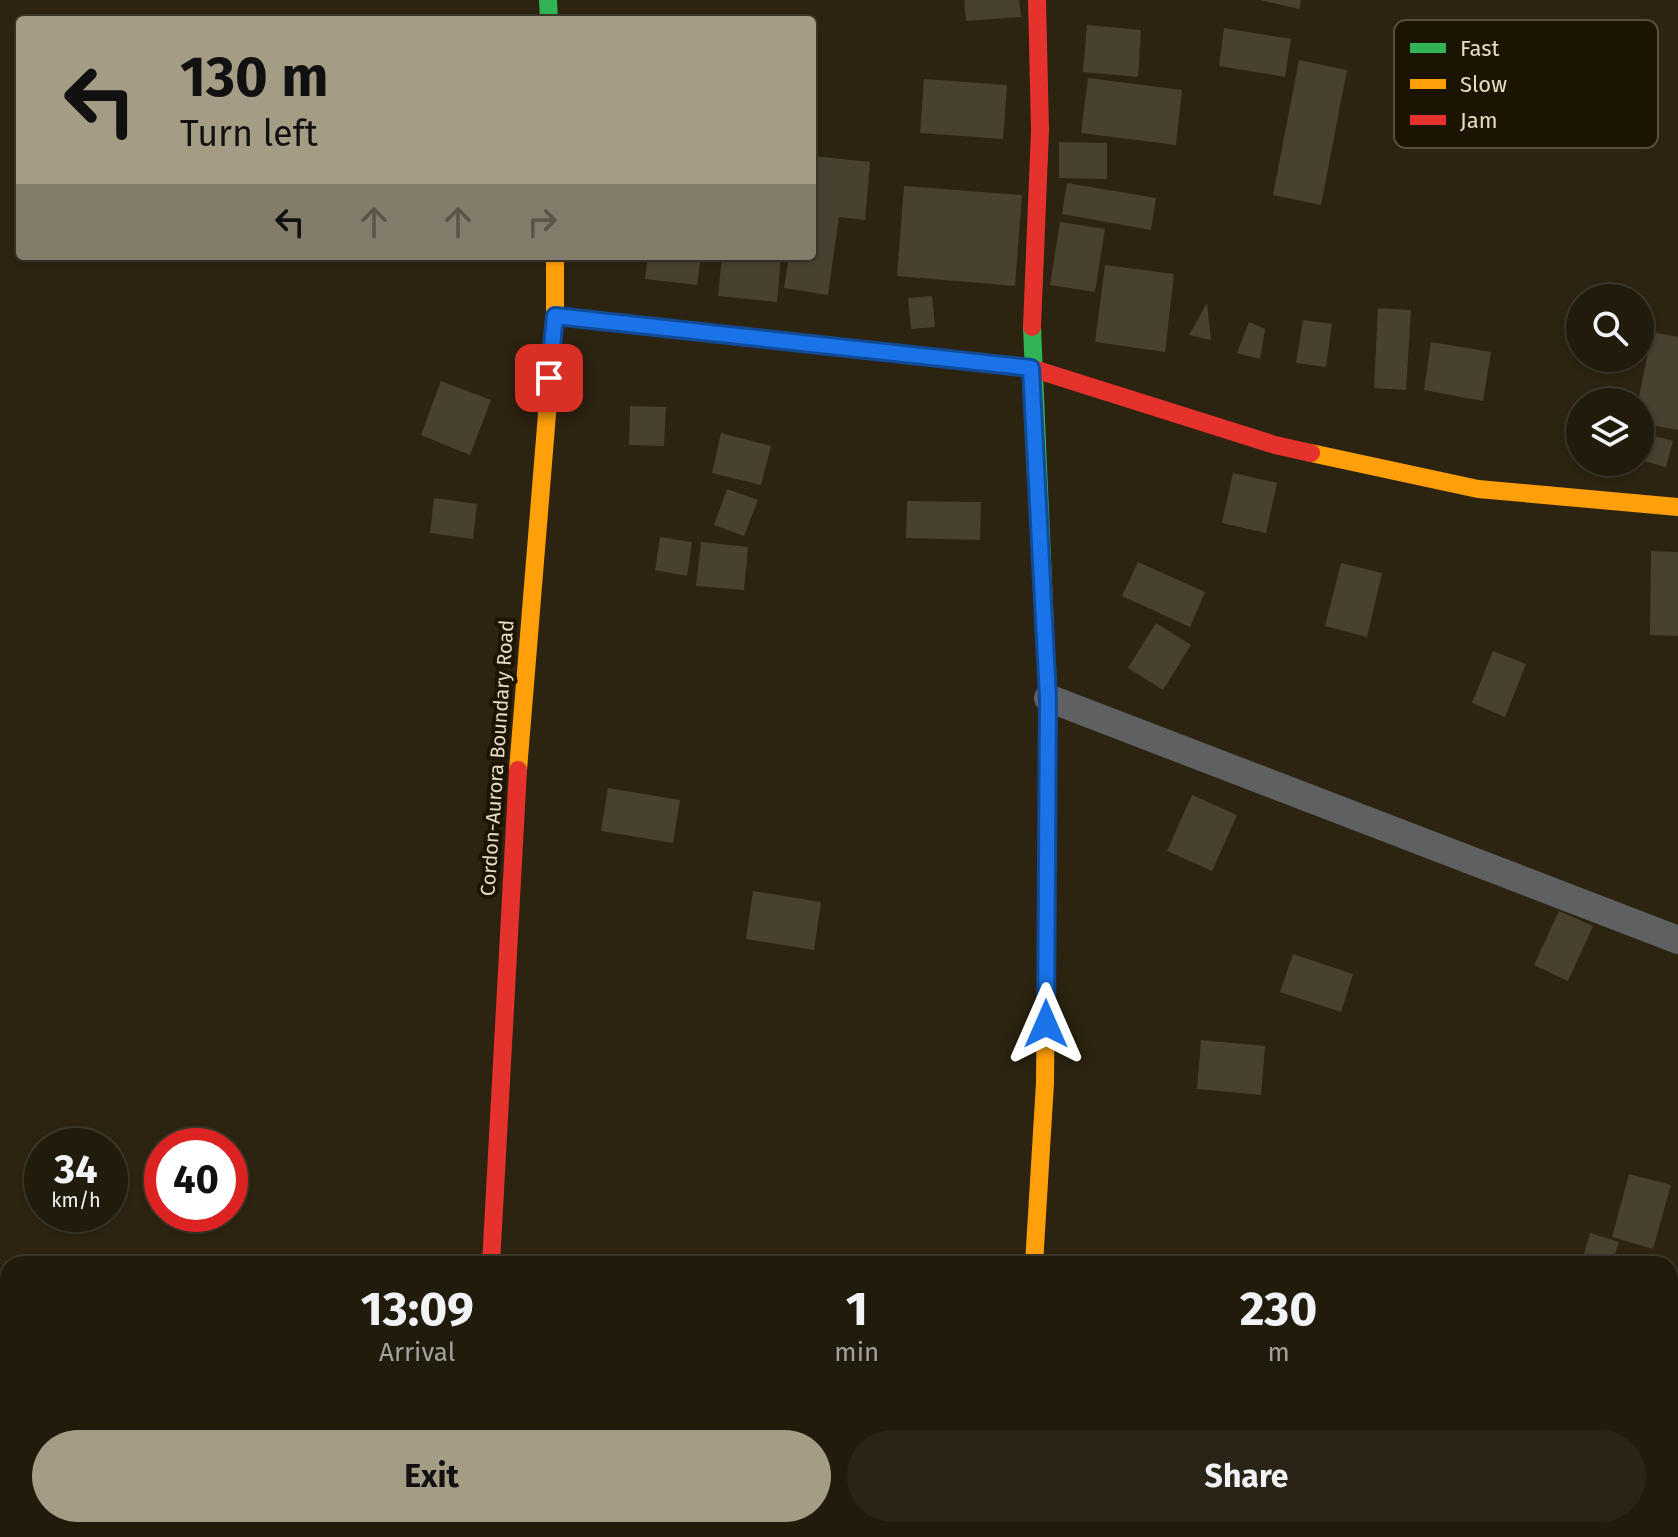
<!DOCTYPE html>
<style>
body{margin:0;font-family:"Fira Sans",sans-serif;background:#292415;color:#f1f3f6;height:100vh;display:flex;flex-direction:column;font-size:30px;white-space:nowrap}
*{box-sizing:border-box;margin:0}
p{font-size:26px;color:#a2a19d}
.icon{flex:none;width:44px;height:44px;fill:none;stroke:currentColor;stroke-width:2;stroke-linecap:round;stroke-linejoin:round}
.map{position:relative;flex:1;overflow:hidden}
.panel{position:absolute;left:0px;top:1256px;width:1678px;height:282px;display:flex;flex-direction:column;background:#211b0c;border-radius:24px 24px 0 0;box-shadow:0 2px 6px #0004,0 0 0 2px #3e392d}
.panel>*{flex:none}
.guide{position:absolute;left:16px;top:16px;width:800px;height:244px;border-radius:8px;box-shadow:0 2px 6px #0004,0 0 0 2px #3e392d;background:#a59c85;color:#111;overflow:hidden}
.fabs{position:absolute;left:1566px;top:284px;display:grid;gap:16px}
.fabs a{display:grid;place-items:center;width:88px;height:88px;border-radius:50%;background:#211b0c;box-shadow:0 2px 6px #0004,0 0 0 2px #3e392d;font-size:40px}
.speed{position:absolute;left:24px;top:1128px;display:flex;gap:16px;font-size:40px;font-weight:700;text-align:center}
.speed>*{display:grid;place-content:center;width:104px;height:104px;border-radius:50%;background:#211b0c;box-shadow:0 2px 6px #0004,0 0 0 2px #3e392d;line-height:1}
.speed small{font-size:20px;font-weight:400}
.speed .limit{border:12px solid #d22;background:#fff;color:#111}
.pin{position:absolute;display:grid;place-items:center;width:68px;height:68px;color:#fff;margin:-34px;border-radius:16px;box-shadow:0 4px 12px #0006}
.me{position:absolute;width:88px;margin:-44px;rotate:0deg;stroke-linejoin:round;filter:drop-shadow(0 0 6px #0008)}
.turn{display:flex;align-items:center;gap:28px;height:168px;padding:0 32px;font-size:36px}
.turn .icon{width:104px;height:104px;stroke-width:2.5}
.turn b{display:block;font-size:56px;line-height:68px}
.lanes{display:flex;align-items:center;height:76px;padding:0 32px;background:#0003;justify-content:center;gap:40px;direction:ltr}
.lanes .off{opacity:.35}
.eta{display:flex;justify-content:space-evenly;align-items:center;height:136px;text-align:center}
.eta b{font-size:48px;font-weight:700;line-height:56px}
.button{display:flex;gap:16px;margin-top:auto;padding:16px 32px}
.button a{flex:1;height:92px;border-radius:48px;background:#a59c85;color:#111;font-size:32px;font-weight:700;line-height:92px;text-align:center}
.button a+a{background:#292415;color:#f1f3f6}
.map>svg:first-child{display:block}
.building{fill:#48412f}
.lines{fill:none;stroke-linecap:round;stroke-linejoin:round}
.street{stroke:#5e6062;stroke-width:28}
.fast{stroke:#30b455;stroke-width:18}
.slow{stroke:#ff9f0a;stroke-width:18}
.jam{stroke:#e5322d;stroke-width:18}
.route-casing{stroke:#114b97;stroke-width:20}
.route{stroke:#1a73e8;stroke-width:14}
.labels{text-anchor:middle;stroke-width:8;stroke-linejoin:round;paint-order:stroke}
.street-label{font-size:20px;fill:#e6dcc4;stroke:#1b1402}
.key{fill:#1b1402;stroke:#58503c;stroke-width:2}
.key-label{font-size:22px;fill:#e6dcc4}
</style>
<div class="map">
<svg width="1678" height="1537" viewBox="0 0 1678 1537">
<rect width="100%" height="100%" fill="#2c2410"/>
<path class="building" d="M964,0H1019L1021,17L966,21Z
M1260,0H1301L1299,9Z
M1087,25L1141,30L1138,77L1083,72Z
M1224,28L1291,39L1285,77L1219,66Z
M1299,60L1347,70L1321,205L1273,195Z
M1088,78L1182,90L1176,145L1081,133Z
M924,79L1007,85L1003,139L920,133Z
M1059,142L1107,143V179L1059,178Z
M814,156L870,162L865,220L839,217L828,295L784,288L789,256H812Z
M1067,183L1156,198L1151,230L1062,214Z
M904,186L1022,195L1015,286L897,276Z
M1060,222L1105,229L1095,292L1050,285Z
M648,256H701L697,285L645,279Z
M722,256H781L777,302L718,296Z
M1105,265L1174,274L1165,352L1095,342Z
M932,296L935,327L911,329L908,298Z
M1207,303L1211,340L1189,335Z
M1378,308L1411,310L1406,390L1374,388Z
M1303,320L1332,324L1326,367L1296,363Z
M1249,322L1265,329L1260,359L1237,353Z
M1652,332L1678,337V430L1640,423L1638,402Z
M1431,342L1491,352L1483,401L1424,390Z
M441,381L491,400L470,455L421,435Z
M630,406L666,407L664,446L629,445Z
M1640,432L1673,441L1666,467L1640,460Z
M721,433L771,446L761,485L712,473Z
M1233,473L1277,483L1266,533L1222,523Z
M727,489L758,500L744,536L714,525Z
M434,498L477,504L473,539L430,533Z
M907,501L981,502L980,540L906,538Z
M660,537L692,542L687,576L655,570Z
M701,542L748,547L744,590L696,586Z
M1651,551L1678,552V636L1650,635Z
M1138,562L1205,592L1190,627L1122,596Z
M1341,563L1382,573L1367,637L1325,626Z
M1156,623L1191,645L1163,690L1128,668Z
M1493,651L1526,664L1505,717L1472,703Z
M608,788L680,800L673,843L601,831Z
M1192,795L1237,815L1212,871L1167,851Z
M753,891L821,902L814,950L746,939Z
M1559,911L1593,926L1568,981L1534,965Z
M1293,954L1353,974L1341,1012L1280,992Z
M1201,1040L1265,1046L1261,1095L1197,1089Z
M1629,1174L1671,1185L1653,1249L1612,1237Z
M1590,1233L1619,1242L1612,1264H1581Z
M1393,1530H1441L1440,1537H1420Z
M1537,1530H1552L1571,1537H1534Z"/>
<g class="lines">
<path class="street" d="M1048,698L1678,940
M1670,1336L1678,1313
M1135,1530L1161,1537
M1016,1537L1017,1530
M1599,1537L1601,1530"/>
<path class="fast" d="M548,0L549,20
M1032,327L1048,698L1047,860"/>
<path class="slow" d="M555,316L864,350
M1311,453L1478,489L1678,507
M518,770L555,316V256
M1034,1264L1045,1083L1047,860
M475,1530V1537"/>
<path class="jam" d="M1032,327L1040,130L1037,0
M864,350L1031,368L1275,445L1311,453
M491,1264L518,770"/>
</g>
<g class="lines">
<g class="route-casing">
<path id="route" d="M549,378L555,316L1031,368L1048,698L1046,1024"/>
</g>
<use href="#route" class="route"/>
</g>
<g class="labels">
<g class="street-label">
<text transform="translate(497 758) rotate(-86)" y="7">Cordon-Aurora Boundary Road</text>
</g>
</g>
<rect x="1394" y="20" width="264" height="128" rx="12" class="key"/>
<rect x="1410" y="43" width="36" height="10" fill="#30b455"/>
<rect x="1410" y="79" width="36" height="10" fill="#ff9f0a"/>
<rect x="1410" y="115" width="36" height="10" fill="#e5322d"/>
<g class="key-label">
<text x="1460" y="56">Fast</text>
<text x="1460" y="92">Slow</text>
<text x="1460" y="128">Jam</text>
</g>
</svg>
<div class="fabs">
<a><svg class="icon" aria-label="search" viewBox="0 0 24 24"><circle cx="10" cy="10" r="6"/><path d="M15 15l6 6"/></svg></a>
<a><svg class="icon" aria-label="layers" viewBox="0 0 24 24"><path d="M12 4l9 5-9 5-9-5zM3 14l9 5 9-5"/></svg></a>
</div>
<div class="speed"><div>34<small>km/h</small></div><div class="limit">40</div></div>
<div class="pin" style="left:549px;top:378px;background:#d93025"><svg class="icon" aria-label="arrive" viewBox="0 0 24 24"><path d="M6 21V4h12l-3 4 3 4H6"/></svg></div>
<svg class="me" style="left:1046px;top:1024px" viewBox="-20 -20 40 40"><path d="M0-17L14 15 0 8-14 15z" fill="#1a73e8" stroke="#fff" stroke-width="4"/></svg>
<div class="guide">
<div class="turn"><svg class="icon" aria-label="left" viewBox="0 0 24 24"><path d="M17 20v-9H6M10 6l-5 5 5 5"/></svg><div><b>130 m</b>Turn left</div></div>
<div class="lanes"><svg class="icon" aria-label="left" viewBox="0 0 24 24"><path d="M17 20v-9H6M10 6l-5 5 5 5"/></svg><svg class="icon off" aria-label="ahead" viewBox="0 0 24 24"><path d="M12 20V5M6 11l6-6 6 6"/></svg><svg class="icon off" aria-label="ahead" viewBox="0 0 24 24"><path d="M12 20V5M6 11l6-6 6 6"/></svg><svg class="icon off" aria-label="right" viewBox="0 0 24 24"><path d="M7 20v-9h11M14 6l5 5-5 5"/></svg></div>
</div>
<section class="panel">
<div class="eta">
<div><b>13:09</b><p>Arrival</p></div>
<div><b>1</b><p>min</p></div>
<div><b>230</b><p>m</p></div>
</div>
<div class="button"><a>Exit</a><a>Share</a></div>
</section>
</div>
